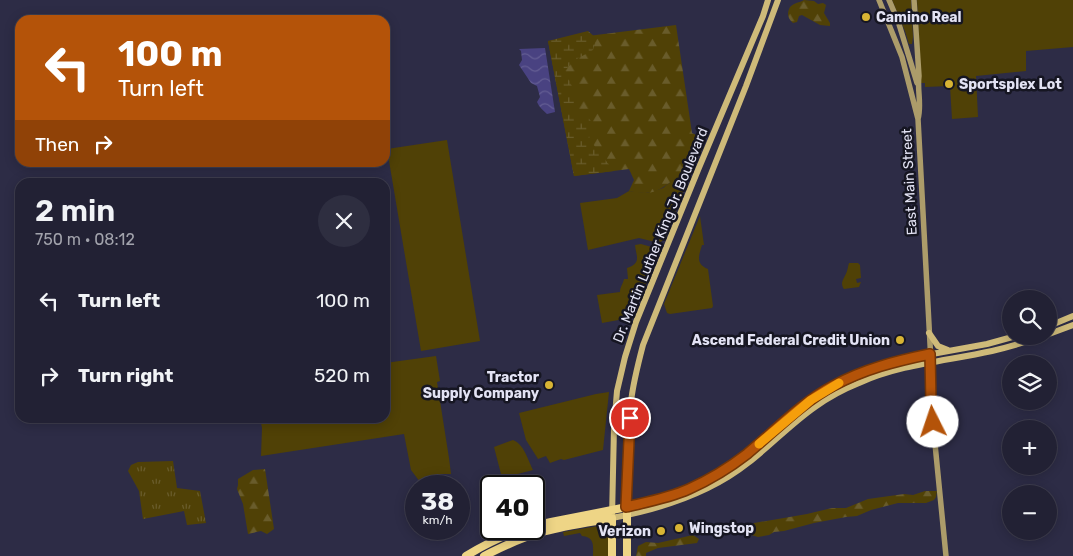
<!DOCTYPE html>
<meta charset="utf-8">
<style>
body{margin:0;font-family:Rubik,sans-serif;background:#2e2e40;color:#f1f3f6;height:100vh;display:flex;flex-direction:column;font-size:19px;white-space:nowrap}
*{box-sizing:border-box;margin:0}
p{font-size:16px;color:#a2a3ac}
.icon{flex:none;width:28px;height:28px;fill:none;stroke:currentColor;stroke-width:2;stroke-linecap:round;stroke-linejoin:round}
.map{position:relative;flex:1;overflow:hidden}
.side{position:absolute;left:15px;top:178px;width:375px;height:245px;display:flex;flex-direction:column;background:#222134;border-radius:15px;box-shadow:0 2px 12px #0003,0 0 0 1px #3f3e4f}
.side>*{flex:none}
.top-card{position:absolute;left:15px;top:15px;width:375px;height:152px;border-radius:15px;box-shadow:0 2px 12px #0003,0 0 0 1px #3f3e4f;background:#b45309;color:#fff;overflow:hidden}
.controls{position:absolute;left:1002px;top:290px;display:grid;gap:10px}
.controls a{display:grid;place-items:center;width:55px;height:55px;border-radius:50%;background:#222134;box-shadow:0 2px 12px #0003,0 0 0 1px #3f3e4f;font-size:25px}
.speed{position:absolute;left:405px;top:475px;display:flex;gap:10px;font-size:25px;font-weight:700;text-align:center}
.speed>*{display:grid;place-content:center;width:65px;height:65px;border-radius:50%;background:#222134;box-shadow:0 2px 12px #0003,0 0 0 1px #3f3e4f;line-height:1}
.speed small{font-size:12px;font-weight:400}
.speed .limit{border:2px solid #111;border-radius:8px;background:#fff;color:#111}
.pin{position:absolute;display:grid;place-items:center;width:42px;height:42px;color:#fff;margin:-21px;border:2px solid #fff;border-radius:50%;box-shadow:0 1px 5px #0007}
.me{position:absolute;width:55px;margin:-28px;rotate:356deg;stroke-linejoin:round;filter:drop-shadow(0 0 4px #0008)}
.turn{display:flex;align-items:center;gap:18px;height:105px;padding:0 20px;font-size:22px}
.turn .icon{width:65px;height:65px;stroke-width:2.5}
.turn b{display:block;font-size:35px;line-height:42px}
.then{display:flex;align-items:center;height:48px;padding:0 20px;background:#0003;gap:10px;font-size:19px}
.round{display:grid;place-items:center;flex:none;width:52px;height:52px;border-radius:26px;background:#2e2e40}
.headline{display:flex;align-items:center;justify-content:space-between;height:85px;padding:0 20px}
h1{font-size:30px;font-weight:600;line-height:38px}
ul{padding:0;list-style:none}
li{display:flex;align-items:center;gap:15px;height:75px;padding:0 20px}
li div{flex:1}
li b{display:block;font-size:19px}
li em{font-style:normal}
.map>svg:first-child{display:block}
.grass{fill:#504106}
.forest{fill:url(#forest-firs)}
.wetland{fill:url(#wetland-marsh)}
.park{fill:url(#park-tufts)}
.water{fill:url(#water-waves)}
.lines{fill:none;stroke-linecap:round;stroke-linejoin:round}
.secondary{stroke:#ac9c6a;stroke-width:5.5}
.primary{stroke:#ceba79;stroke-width:6}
.highway{stroke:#eed586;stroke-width:8}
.route-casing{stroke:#753606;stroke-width:12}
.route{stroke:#b45309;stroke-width:9}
.slow{stroke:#f59e0b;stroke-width:9}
.poi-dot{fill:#d8b434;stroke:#161622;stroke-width:2}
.labels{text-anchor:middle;stroke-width:5;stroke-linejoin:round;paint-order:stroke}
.poi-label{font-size:14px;font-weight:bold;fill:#e3e3f4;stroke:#161622;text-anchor:start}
.street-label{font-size:14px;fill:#e3e3f4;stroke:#161622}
</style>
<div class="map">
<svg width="1073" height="556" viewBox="0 0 1073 556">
<defs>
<pattern id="forest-firs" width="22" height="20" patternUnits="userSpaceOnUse" patternTransform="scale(1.25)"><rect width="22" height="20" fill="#504106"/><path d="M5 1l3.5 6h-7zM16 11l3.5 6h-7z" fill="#695c2b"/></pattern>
<pattern id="wetland-marsh" width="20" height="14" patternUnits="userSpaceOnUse" patternTransform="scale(1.25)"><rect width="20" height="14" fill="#504106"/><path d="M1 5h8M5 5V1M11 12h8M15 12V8" fill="none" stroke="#695c2b"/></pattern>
<pattern id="park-tufts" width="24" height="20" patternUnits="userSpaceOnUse" patternTransform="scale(1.25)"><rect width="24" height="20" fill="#504106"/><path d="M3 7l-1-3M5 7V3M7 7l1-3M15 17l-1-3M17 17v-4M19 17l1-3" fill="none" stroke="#695c2b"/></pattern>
<pattern id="water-waves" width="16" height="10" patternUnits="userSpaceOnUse" patternTransform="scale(1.25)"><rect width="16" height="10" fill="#494281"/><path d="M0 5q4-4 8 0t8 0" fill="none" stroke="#635d93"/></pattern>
</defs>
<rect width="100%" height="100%" fill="#2d2c46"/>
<path class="grass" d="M892,0H911L913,37L912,44H909L905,31Z
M917,0H1073V47L1026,51V71L976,76L978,117L952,119L950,86L925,87V83H921Z
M447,140L480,341L421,351L387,149Z
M685,172L690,174L665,239L659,243L639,238L588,250L580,203L617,198L629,191L647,193L663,188L676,177Z
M700,216L704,245H702C699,255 695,264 708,269L713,306L712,308L670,314L667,313L664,304Z
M641,244L655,248L659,254L635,311L624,319L602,323L597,295L620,292C620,287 623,284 624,279H628L627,268C642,263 636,256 635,245Z
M849,263H858L860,265L861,278L856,279L857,283L861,282L859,287L844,289C839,282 845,278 847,271C848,268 848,266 849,263Z
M436,356L440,381L437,382L449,458L451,474H441L427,486H423L411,470L404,434L261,456L262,428L260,418H385V363Z
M609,392L603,450L564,460L561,459L550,463L546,456L538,459L526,440L519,413L596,394Z
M513,440C524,444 528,460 533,470L502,478L494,447Z
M598,526H603L608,533V556H593C593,546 595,537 582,536L580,533L564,536L563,532Z"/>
<path class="forest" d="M804,0L814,1L818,4L823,3L826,5L824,13L830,23V26L820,25L802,15L799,16L797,22L793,23C787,18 787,13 790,7C795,2 799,3 804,0Z
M676,25L692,133L706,140L690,174L685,172C672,179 661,193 645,193C640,193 634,192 629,191L634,180L629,169L574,176L548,41Z
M265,469L274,529L267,534L261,531L248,534L243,504L237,489L238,485V479L253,470Z
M925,491H937L936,497L934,500L926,503H898L871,510L857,516L846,517L814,523L784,531L774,532L769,535L758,537L748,534L746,530L754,523L807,514L832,508H846L868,499L904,494L913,495Z
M693,535L699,539L697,543L658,548L646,553V556H636L638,546L646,542L658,543Z"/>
<path class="wetland" d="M588,31L596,38L593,50L575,60L565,70L579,103L574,110L576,119L587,115L592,123L589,139L614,171L574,176L548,41Z"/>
<path class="park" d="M173,461L177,488L200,491L206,523L187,525L184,511L143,519L139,491L128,471L131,465L138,462Z"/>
<path class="water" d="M545,48L555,112L547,114C543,110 539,107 537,102L540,97L537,86L531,83L519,65L522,60L521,51L519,49Z"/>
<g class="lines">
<path class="secondary" d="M879,0L902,57L918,119
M889,0L898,21L917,83
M914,0L919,76C917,90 922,105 918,119L931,362V403L946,556"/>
<path class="primary" d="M768,0L763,16L698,170L636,322L625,357L617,391L614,427L612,518C661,509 709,494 748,463C771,445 792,423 815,407C829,397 844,389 859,383C901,364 947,361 992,351C1009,347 1026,342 1043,336
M778,0L746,86L643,345C638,364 633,383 631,402C627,437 627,472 627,507L666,497L688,489L711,477L728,467L746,454L811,400L833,386L856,375L899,360L987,344L1016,336
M1049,326L1073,316
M929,333L938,346L948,350
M1049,334L1073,325"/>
<path class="highway" d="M534,526L551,522L627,507V556
M466,556C484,545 504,535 524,529
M484,556C502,547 520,538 539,533C563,526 588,523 612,518V556"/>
</g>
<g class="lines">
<g class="route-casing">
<path id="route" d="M630,418L626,507C647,502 669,498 689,489C709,480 729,468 747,454C775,431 801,403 833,386C864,369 896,361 930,354L931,403L933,422"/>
</g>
<use href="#route" class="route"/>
<path class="slow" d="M759,444L811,400L839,383"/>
</g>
<g class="poi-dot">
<circle cx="866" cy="17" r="5"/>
<circle cx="949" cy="84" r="5"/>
<circle cx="900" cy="340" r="5"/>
<circle cx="549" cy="385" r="5"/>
<circle cx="679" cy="528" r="5"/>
<circle cx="661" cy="531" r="5"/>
</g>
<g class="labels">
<g class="poi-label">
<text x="876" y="22">Camino Real</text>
<text x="959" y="89">Sportsplex Lot</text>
<text x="890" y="345" text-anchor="end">Ascend Federal Credit Union</text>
<text x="539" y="382" text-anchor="end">Tractor<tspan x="539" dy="16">Supply Company</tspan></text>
<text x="689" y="533">Wingstop</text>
<text x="651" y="536" text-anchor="end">Verizon</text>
</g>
<g class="street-label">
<text transform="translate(909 182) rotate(-93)" y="5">East Main Street</text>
<text transform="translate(660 235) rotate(-68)" y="5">Dr. Martin Luther King Jr. Boulevard</text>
</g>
</g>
</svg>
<div class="controls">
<a><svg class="icon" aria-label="search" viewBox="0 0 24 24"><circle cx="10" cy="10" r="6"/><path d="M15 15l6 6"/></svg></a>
<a><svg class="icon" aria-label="layers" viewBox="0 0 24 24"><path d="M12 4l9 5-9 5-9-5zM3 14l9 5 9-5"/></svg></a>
<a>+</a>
<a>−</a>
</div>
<div class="speed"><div>38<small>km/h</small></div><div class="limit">40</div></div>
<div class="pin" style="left:630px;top:418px;background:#d93025"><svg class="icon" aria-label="arrive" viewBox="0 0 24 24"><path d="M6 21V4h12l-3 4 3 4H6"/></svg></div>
<svg class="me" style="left:933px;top:422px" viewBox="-20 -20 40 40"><circle r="19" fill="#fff"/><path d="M0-13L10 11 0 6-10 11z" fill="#b45309"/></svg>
<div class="top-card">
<div class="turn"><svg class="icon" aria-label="left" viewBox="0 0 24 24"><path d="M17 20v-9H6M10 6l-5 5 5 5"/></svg><div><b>100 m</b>Turn left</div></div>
<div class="then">Then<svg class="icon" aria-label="right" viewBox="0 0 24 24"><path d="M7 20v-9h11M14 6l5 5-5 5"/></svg></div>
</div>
<section class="side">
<div class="headline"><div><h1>2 min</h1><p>750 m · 08:12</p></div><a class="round"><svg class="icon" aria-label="close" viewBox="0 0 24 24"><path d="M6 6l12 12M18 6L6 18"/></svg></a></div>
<ul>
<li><svg class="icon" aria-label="left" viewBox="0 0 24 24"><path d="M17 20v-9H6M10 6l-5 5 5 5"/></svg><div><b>Turn left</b></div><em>100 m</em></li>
<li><svg class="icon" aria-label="right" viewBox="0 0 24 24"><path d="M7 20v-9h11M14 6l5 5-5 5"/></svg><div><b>Turn right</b></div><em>520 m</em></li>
</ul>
</section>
</div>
